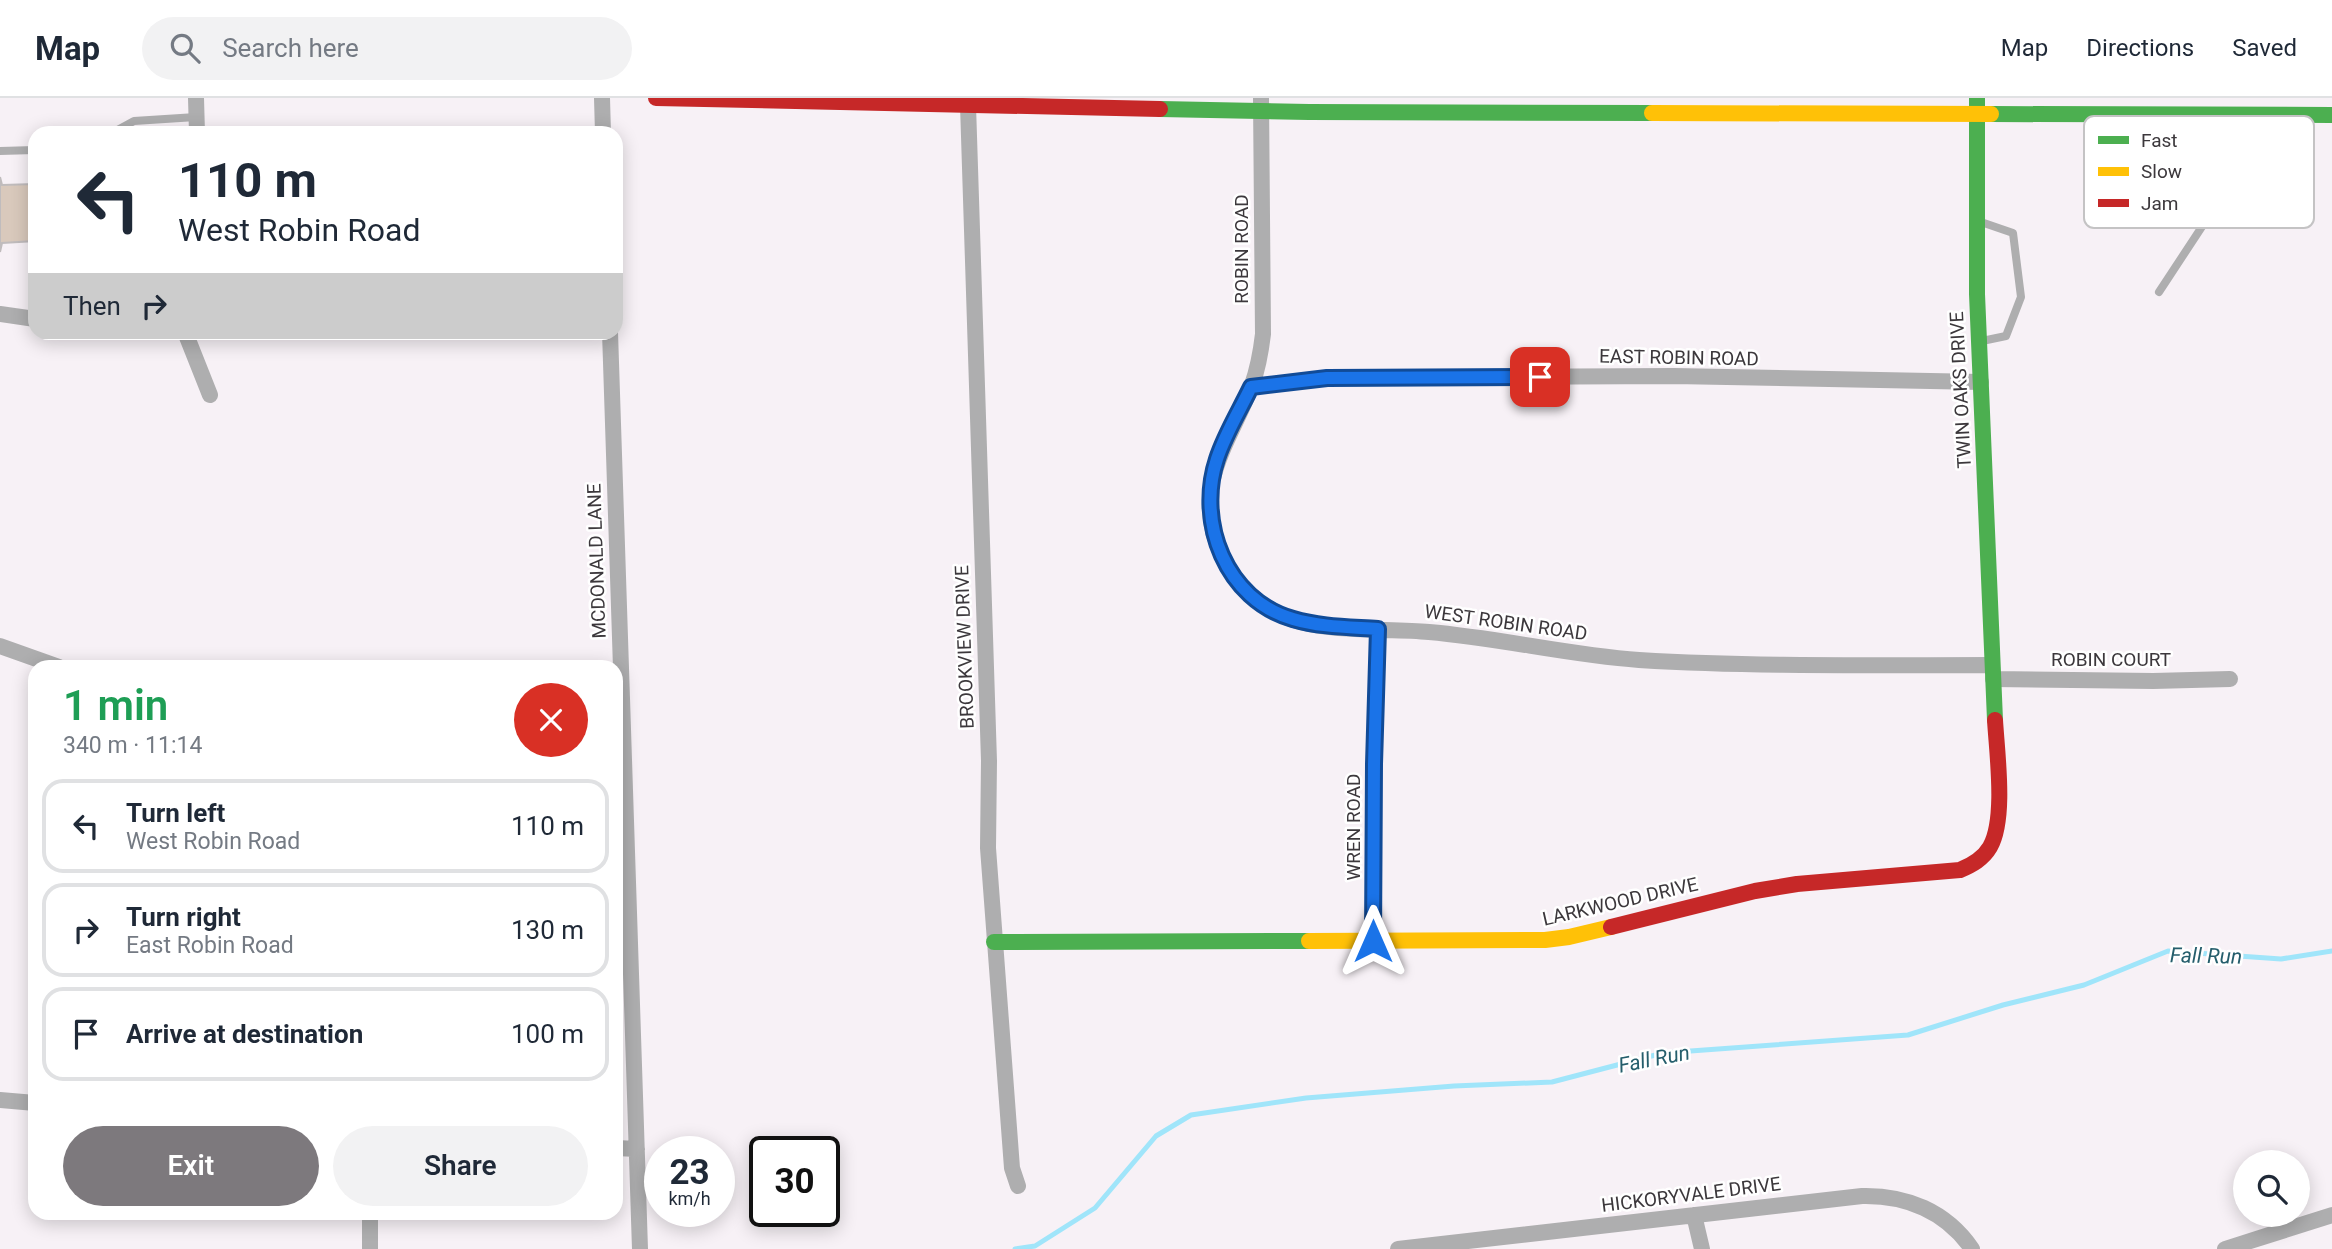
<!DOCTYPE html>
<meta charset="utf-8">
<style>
body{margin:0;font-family:Roboto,sans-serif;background:#f2f2f3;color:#1f2937;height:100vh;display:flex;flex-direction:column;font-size:26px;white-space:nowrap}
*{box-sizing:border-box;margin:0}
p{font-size:23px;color:#747a83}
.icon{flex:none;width:38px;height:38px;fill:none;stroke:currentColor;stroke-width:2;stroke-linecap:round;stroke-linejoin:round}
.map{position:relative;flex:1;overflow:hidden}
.sheet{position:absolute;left:28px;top:562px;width:595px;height:560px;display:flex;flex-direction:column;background:#fff;border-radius:21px;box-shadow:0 4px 18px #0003}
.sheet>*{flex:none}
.banner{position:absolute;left:28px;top:28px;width:595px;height:214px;border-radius:21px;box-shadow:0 4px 18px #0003;background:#fff;color:#1f2937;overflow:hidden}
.controls{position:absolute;left:2233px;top:1052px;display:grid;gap:14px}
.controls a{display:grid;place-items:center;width:77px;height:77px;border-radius:50%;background:#fff;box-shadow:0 4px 18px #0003;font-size:35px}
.speed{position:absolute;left:644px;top:1038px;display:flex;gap:14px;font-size:35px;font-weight:700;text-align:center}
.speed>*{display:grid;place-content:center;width:91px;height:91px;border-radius:50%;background:#fff;box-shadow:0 4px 18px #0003;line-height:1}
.speed small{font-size:18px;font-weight:400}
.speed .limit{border:4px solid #111;border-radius:10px;background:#fff;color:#111}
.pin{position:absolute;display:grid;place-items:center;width:60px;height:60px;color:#fff;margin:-30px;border-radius:14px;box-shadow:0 4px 10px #0006}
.me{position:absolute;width:77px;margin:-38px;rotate:0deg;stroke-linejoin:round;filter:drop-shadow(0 0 5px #0008)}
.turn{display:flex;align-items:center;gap:24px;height:147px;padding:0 35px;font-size:32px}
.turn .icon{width:91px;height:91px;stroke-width:2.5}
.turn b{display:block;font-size:49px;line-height:60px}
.then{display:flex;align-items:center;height:66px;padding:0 35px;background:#0003;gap:14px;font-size:26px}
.round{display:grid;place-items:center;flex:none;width:74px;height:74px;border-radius:37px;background:#f2f2f3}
.summary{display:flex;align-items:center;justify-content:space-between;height:119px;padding:0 35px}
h1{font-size:42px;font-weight:600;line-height:52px;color:#1e9e55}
.button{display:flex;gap:14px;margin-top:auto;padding:14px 35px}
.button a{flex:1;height:80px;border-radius:42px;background:#7d797d;color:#fff;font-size:28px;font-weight:600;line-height:80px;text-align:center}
.button a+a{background:#f2f2f3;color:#1f2937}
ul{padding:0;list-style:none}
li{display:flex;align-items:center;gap:21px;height:94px;margin:0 14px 10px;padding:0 21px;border:4px solid #e0e1e3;border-radius:21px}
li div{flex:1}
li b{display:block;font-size:26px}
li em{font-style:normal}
header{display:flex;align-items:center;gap:42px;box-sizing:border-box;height:98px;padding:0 35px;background:#fff;border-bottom:2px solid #e0e1e3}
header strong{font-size:33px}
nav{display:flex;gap:38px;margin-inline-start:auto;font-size:24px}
.search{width:490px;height:63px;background:#f2f2f3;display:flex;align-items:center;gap:18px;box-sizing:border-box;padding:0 24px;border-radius:38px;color:#747a83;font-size:26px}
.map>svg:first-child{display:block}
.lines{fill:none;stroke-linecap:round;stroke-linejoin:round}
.stream{stroke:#a0e5fa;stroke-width:5}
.building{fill:#d9c9bc;stroke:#c0bcbd;stroke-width:2}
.lane{stroke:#aeaeaf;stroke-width:8}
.street{stroke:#aeaeaf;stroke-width:16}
.fast{stroke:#4caf50;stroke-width:16}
.slow{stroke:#ffc107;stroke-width:16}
.jam{stroke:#c62828;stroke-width:16}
.route-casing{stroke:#114b97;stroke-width:18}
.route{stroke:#1a73e8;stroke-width:12}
.labels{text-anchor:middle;stroke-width:5;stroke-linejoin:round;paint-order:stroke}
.street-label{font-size:19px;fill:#3c383c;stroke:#fff}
.water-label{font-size:21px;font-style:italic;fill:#255e6c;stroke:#fff}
.key{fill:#fff;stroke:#c4c3c4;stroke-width:2}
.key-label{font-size:19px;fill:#3c383c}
</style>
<header>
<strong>Map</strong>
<div class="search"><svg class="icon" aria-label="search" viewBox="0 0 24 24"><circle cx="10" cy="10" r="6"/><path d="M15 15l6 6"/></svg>Search here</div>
<nav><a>Map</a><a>Directions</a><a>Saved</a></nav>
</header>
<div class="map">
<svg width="2332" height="1151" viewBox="0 0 2332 1151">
<rect width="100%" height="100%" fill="#f7f1f6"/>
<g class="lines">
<path class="stream" d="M1015,1151L1035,1148L1095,1110L1156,1038L1191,1017L1306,1000L1454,988L1552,984L1663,955L1908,937L2003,907L2084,887L2168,853L2281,861L2332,853"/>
</g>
<path class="building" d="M0,79L2,87L35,86V143L2,145L0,154Z"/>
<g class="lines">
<path class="lane" d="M112,35L134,23L196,19
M0,53L35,52
M1981,124L2013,135L2021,199L2006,238L1982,243
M2159,194L2234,80L2253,20"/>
<path class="street" d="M196,0L197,35
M602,0L603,35
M1261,0L1263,236C1261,253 1258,270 1252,287C1231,342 1194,384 1217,446C1230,481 1254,506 1288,520C1327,535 1387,530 1429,534C1500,540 1568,557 1639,562C1756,569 1874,567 1992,567
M968,7L989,663L988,750L1012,1070L1018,1088
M0,216L35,221
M133,234H148
M185,234L210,297
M610,234L640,1151
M1251,289L1327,280L1674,278L1981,284
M0,548L59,569
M1993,581L2153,583L2230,581
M1373,843L1374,666L1378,531
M0,1002L35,1005
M616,1050L637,1051
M370,1115V1151
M1694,1117L1702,1151
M1398,1151L1862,1098C1906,1097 1946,1113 1972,1151
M2225,1151L2332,1117"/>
<path class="fast" d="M1977,0V196L1995,622
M1160,11L1309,14L1652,15
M1991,16L2332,17
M994,844L1309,843"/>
<path class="slow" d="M1652,15L1991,16
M1309,843L1545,842L1569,839L1611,829"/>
<path class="jam" d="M656,0L1160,11
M1611,829L1755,793L1797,786L1960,772C1972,767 1983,761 1990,749C2006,721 1997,656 1995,622"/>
</g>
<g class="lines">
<g class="route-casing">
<path id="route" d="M1373,843L1374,666L1378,531C1349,529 1320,529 1293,521C1226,502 1196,424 1217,361C1225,336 1240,312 1251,289L1327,280L1540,279"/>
</g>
<use href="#route" class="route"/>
</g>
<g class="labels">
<g class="street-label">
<text transform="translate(1241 151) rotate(-90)" y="7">ROBIN ROAD</text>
<text transform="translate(1679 259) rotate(1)" y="7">EAST ROBIN ROAD</text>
<text transform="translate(1960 292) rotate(-93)" y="7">TWIN OAKS DRIVE</text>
<text transform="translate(596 463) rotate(-92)" y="7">MCDONALD LANE</text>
<text transform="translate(1506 524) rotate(8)" y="7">WEST ROBIN ROAD</text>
<text transform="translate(964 549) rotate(-92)" y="7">BROOKVIEW DRIVE</text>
<text x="2111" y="568">ROBIN COURT</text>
<text transform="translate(1353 729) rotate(-90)" y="7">WREN ROAD</text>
<text transform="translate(1620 803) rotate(-13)" y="7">LARKWOOD DRIVE</text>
<text transform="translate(1691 1096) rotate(-7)" y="7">HICKORYVALE DRIVE</text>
</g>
<g class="water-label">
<text transform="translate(2206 858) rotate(1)" y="7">Fall Run</text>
<text transform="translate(1654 961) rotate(-11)" y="7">Fall Run</text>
</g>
</g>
<rect x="2084" y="18" width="230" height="112" rx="10" class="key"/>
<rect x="2098" y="38" width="31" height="8" fill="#4caf50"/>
<rect x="2098" y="69" width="31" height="9" fill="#ffc107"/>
<rect x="2098" y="101" width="31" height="8" fill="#c62828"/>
<g class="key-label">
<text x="2141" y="49">Fast</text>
<text x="2141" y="80">Slow</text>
<text x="2141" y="112">Jam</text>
</g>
</svg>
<div class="controls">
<a><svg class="icon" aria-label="search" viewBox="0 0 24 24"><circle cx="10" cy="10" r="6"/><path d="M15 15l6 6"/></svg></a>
</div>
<div class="speed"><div>23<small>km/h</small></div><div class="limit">30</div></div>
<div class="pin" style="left:1540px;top:279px;background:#d93025"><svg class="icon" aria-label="arrive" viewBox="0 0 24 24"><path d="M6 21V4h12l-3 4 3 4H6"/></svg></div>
<svg class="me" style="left:1373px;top:843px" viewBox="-20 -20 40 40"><path d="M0-17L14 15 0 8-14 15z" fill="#1a73e8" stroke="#fff" stroke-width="4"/></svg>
<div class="banner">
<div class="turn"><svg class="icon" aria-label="left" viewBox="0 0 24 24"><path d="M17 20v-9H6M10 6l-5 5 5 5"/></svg><div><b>110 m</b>West Robin Road</div></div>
<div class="then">Then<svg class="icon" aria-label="right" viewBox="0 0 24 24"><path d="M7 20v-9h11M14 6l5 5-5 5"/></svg></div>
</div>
<section class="sheet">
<div class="summary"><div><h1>1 min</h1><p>340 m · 11:14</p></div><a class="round" style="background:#d93025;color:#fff"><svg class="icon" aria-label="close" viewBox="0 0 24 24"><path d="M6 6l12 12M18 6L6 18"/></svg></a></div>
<ul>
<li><svg class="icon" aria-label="left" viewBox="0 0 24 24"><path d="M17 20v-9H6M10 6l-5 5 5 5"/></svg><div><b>Turn left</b><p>West Robin Road</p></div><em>110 m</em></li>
<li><svg class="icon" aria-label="right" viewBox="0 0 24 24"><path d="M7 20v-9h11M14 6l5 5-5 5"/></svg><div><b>Turn right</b><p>East Robin Road</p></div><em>130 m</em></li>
<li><svg class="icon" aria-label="arrive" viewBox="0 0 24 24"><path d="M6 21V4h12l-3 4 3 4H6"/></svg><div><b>Arrive at destination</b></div><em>100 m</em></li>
</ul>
<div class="button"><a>Exit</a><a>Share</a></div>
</section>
</div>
